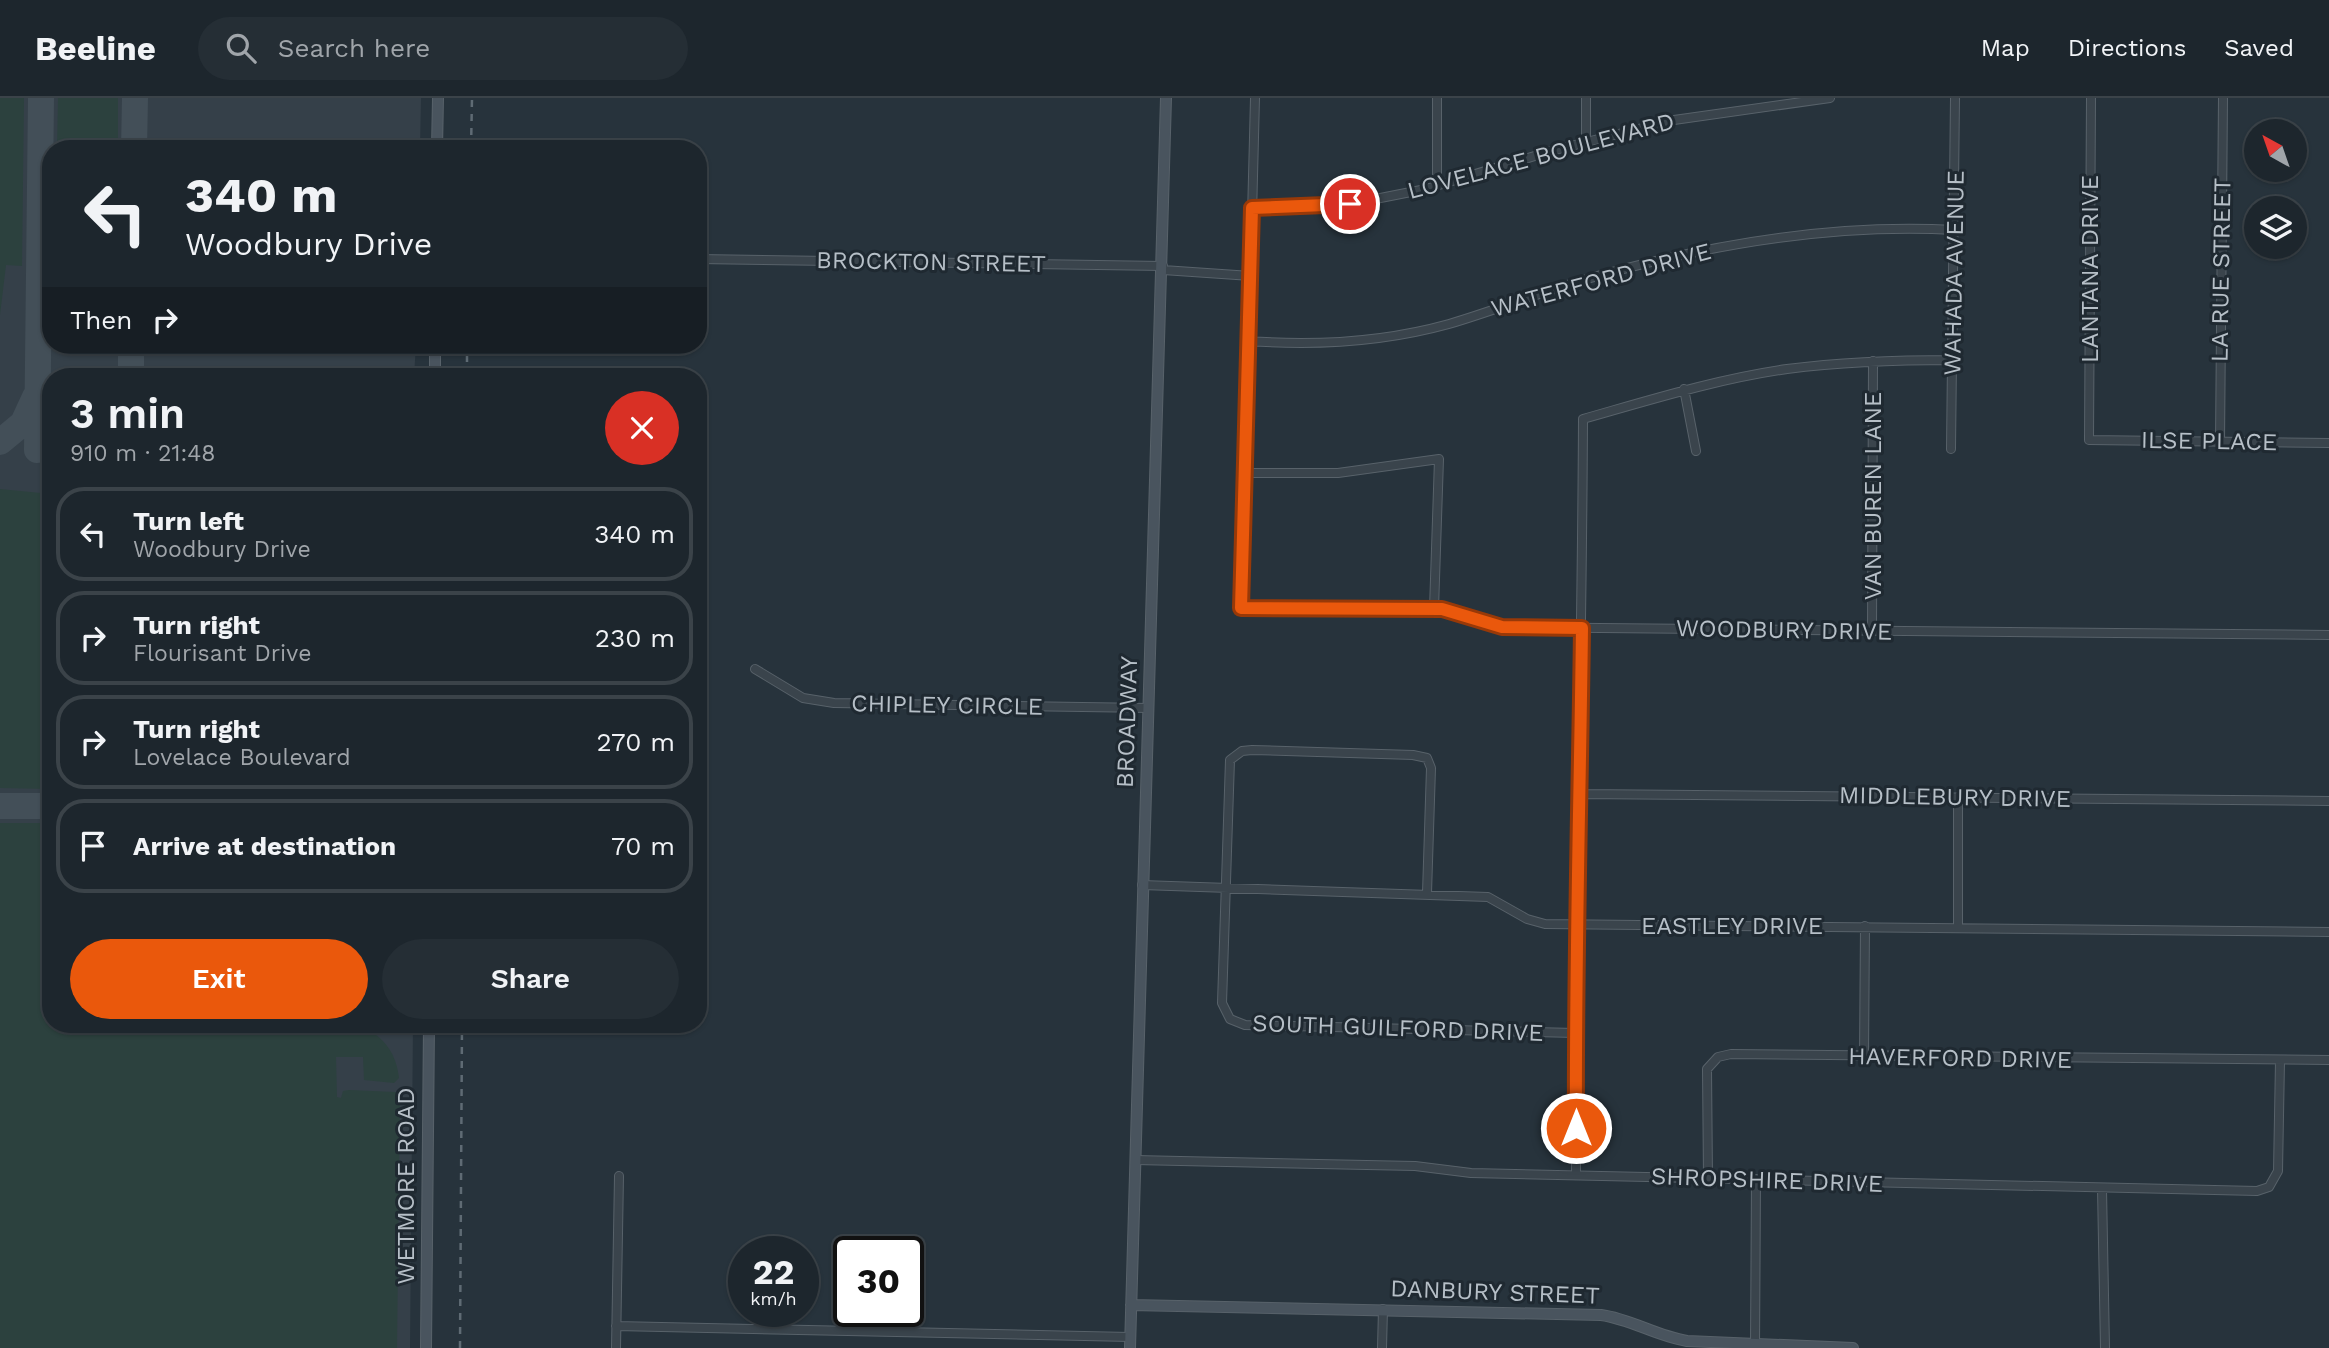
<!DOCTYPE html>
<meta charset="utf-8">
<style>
body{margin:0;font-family:"Work Sans",sans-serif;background:#252e35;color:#f1f3f6;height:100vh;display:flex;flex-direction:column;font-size:26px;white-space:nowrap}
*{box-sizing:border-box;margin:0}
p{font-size:23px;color:#a0a5aa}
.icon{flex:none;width:38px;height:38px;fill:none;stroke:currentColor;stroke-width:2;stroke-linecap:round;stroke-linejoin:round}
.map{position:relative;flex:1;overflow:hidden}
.details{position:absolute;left:42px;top:270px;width:665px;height:665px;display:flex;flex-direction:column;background:#1d262d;border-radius:28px;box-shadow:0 2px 5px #0004,0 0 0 2px #3b4349}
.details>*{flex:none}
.guide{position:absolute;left:42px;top:42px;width:665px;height:214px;border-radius:28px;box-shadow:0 2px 5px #0004,0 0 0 2px #3b4349;background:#1d262d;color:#f1f3f6;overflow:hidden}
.needle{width:46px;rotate:320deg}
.buttons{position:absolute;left:2244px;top:21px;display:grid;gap:14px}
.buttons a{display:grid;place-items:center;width:63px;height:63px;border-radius:50%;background:#1d262d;box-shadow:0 2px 5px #0004,0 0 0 2px #3b4349;font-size:35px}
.speed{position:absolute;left:728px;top:1138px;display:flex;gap:14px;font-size:35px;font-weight:700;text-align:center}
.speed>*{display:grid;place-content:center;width:91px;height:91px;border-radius:50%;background:#1d262d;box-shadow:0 2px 5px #0004,0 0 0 2px #3b4349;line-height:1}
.speed small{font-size:18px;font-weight:400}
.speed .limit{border:4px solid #111;border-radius:10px;background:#fff;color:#111}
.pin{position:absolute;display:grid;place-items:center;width:60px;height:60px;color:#fff;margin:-30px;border:4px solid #fff;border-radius:50%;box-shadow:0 2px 7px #0007}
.me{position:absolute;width:77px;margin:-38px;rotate:0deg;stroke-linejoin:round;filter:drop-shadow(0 0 5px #0008)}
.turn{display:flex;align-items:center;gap:24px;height:147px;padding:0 28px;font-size:32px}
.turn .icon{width:91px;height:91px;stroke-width:2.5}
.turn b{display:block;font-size:49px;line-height:60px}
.then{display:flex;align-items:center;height:66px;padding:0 28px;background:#0003;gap:14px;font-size:26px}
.round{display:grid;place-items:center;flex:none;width:74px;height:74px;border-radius:37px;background:#252e35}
.headline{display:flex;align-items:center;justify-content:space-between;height:119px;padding:0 28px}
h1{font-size:42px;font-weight:600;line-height:52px}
.action{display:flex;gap:14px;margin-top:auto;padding:14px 28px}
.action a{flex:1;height:80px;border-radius:42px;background:#ea580c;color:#fff;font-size:28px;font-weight:600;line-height:80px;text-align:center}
.action a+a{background:#252e35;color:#f1f3f6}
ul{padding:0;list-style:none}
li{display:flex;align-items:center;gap:21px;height:94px;margin:0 14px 10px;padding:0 14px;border:4px solid #3b4349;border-radius:28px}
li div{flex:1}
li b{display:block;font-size:26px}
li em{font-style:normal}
header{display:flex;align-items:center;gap:42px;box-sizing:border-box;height:98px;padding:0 35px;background:#1d262d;border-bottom:2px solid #3b4349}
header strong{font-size:33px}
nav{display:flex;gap:38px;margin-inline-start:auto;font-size:24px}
.search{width:490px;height:63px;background:#252e35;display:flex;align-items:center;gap:18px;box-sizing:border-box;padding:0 24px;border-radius:38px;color:#a0a5aa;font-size:26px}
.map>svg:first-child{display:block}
.airport{fill:#354049}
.green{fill:#2c413e}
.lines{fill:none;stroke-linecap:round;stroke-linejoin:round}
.taxiway{stroke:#434f58;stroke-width:26}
.street-casing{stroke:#58626a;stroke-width:10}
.secondary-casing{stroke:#58626a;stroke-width:12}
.street{stroke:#3a444c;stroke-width:8}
.secondary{stroke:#49545e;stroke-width:10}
.rail{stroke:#5f6b74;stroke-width:2.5;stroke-dasharray:7 7;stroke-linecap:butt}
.route-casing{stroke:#983908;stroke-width:18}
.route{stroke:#ea580c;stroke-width:12}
.labels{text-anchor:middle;stroke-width:6;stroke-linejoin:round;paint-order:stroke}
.street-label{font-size:24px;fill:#b6bfc7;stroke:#1f2931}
</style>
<header>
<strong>Beeline</strong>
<div class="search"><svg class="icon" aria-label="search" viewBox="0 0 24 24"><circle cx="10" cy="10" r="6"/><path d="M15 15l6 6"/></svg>Search here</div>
<nav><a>Map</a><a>Directions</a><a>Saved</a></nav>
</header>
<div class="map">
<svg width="2329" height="1250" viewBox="0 0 2329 1250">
<rect width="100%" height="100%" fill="#27333c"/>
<path class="airport" d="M0,0H421L420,51H51V247H416L414,278H51V926H413L410,1250H0Z"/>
<path class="green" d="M0,0H24L22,168L6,167L0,217Z
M58,0H118V51H57Z
M0,391L51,396V691L0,690Z
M0,725H51V926H356C381,936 396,952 399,980L394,985L364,982L363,959H336L337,999L341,1000L343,993L349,992L395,994L400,997L397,1250H0Z"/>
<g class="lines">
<path class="taxiway" d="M134,51L135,0
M131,278V247
M0,344L23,325L35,299
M37,352L41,0
M0,708H51"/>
<g class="street-casing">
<path id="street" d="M1255,0L1242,510L1442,511L1502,529L2329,537
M1437,0V87
M2091,0L2089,342L2329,345
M1586,44V0
M1252,110L1350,106L1426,91L1551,53L1674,22L1830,0
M698,161L1163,168
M1163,172L1251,178
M1249,243C1316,248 1384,244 1449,226C1493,213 1536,196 1580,183C1700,148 1830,125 1955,132
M1684,291L1696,353
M2220,344L2223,0
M1951,351L1955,0
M1245,375H1338L1439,361L1434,511
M1872,533L1873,263
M755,571L803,600L834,605L1149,610
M1581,696L2329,703
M1142,787L1488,799L1527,821L1545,826L2329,834
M1427,795L1431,670L1427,660L1413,657L1252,652L1242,653L1230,662L1222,905L1230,921L1245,927L1575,935
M1958,829V699
M1864,959L1865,828
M1135,1062L1415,1068L1471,1075L2257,1093L2269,1089L2278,1073L2280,963
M1576,1076C1574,825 1582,573 1583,321C1650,302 1717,281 1787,271C1842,264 1897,262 1953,262
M1708,1080L1707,971L1718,959L1731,956L2329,962
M2102,1091L2105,1250
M616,1228L1130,1239
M616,1250L619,1078
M1382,1250L1383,1211
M1755,1250L1756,1081"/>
</g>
<g class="secondary-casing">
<path id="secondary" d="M437,51L438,0
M435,278V247
M1131,1207L1601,1217C1631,1221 1656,1238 1687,1243L1853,1250
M426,1250L429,926
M1130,1250L1166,0"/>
</g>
<use href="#street" class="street"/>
<use href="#secondary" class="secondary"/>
<path class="rail" d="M471,51L472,0
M467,278V247
M460,1250L462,926"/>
</g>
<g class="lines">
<g class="route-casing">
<path id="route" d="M1350,106L1252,110L1241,510L1442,511L1502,529L1582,530C1580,697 1575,863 1576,1030"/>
</g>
<use href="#route" class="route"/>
</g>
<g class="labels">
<g class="street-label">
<text transform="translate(1541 58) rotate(-15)" y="8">LOVELACE BOULEVARD</text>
<text transform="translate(931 164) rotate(1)" y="8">BROCKTON STREET</text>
<text transform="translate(2090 171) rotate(-90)" y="8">LANTANA DRIVE</text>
<text transform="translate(2221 172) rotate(-89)" y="8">LA RUE STREET</text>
<text transform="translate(1954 175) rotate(-89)" y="8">WAHADA AVENUE</text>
<text transform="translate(1601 182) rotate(-15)" y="8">WATERFORD DRIVE</text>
<text transform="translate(2209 343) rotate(1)" y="8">ILSE PLACE</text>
<text transform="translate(1873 398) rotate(-90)" y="8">VAN BUREN LANE</text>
<text transform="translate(1784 532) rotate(1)" y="8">WOODBURY DRIVE</text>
<text transform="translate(947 607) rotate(1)" y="8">CHIPLEY CIRCLE</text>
<text transform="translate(1127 624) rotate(-88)" y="8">BROADWAY</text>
<text transform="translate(1955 699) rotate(1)" y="8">MIDDLEBURY DRIVE</text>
<text x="1732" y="836">EASTLEY DRIVE</text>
<text transform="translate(1398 930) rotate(2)" y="8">SOUTH GUILFORD DRIVE</text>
<text transform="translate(1960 960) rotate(1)" y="8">HAVERFORD DRIVE</text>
<text transform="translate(1767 1082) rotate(2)" y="8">SHROPSHIRE DRIVE</text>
<text transform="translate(406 1088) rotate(-90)" y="8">WETMORE ROAD</text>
<text transform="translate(1495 1194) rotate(2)" y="8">DANBURY STREET</text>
</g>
</g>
</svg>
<div class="buttons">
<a><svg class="needle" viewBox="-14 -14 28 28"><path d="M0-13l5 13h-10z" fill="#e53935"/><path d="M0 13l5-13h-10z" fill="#a0a5aa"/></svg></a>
<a><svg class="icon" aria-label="layers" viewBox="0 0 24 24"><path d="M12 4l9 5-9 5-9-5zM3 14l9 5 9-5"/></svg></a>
</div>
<div class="speed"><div>22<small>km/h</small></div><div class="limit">30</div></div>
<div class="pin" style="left:1350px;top:106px;background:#d93025"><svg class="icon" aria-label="arrive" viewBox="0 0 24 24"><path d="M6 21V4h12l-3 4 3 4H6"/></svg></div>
<svg class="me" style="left:1576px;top:1030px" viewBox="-20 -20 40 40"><circle r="17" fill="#ea580c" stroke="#fff" stroke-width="3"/><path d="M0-11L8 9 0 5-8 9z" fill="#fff"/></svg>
<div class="guide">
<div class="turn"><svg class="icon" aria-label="left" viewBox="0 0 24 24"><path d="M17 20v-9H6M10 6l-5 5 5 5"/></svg><div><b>340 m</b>Woodbury Drive</div></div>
<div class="then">Then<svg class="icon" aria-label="right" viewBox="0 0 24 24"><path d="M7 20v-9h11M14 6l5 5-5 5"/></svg></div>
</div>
<section class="details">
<div class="headline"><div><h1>3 min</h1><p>910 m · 21:48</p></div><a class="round" style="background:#d93025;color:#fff"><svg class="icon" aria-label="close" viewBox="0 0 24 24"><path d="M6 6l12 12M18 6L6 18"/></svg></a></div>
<ul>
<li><svg class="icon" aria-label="left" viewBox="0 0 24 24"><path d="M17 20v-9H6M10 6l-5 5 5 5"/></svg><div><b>Turn left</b><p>Woodbury Drive</p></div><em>340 m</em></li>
<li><svg class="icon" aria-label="right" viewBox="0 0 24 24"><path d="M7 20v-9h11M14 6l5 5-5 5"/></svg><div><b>Turn right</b><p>Flourisant Drive</p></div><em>230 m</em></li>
<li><svg class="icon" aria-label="right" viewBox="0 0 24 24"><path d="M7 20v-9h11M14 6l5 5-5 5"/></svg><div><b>Turn right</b><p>Lovelace Boulevard</p></div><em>270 m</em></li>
<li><svg class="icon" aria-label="arrive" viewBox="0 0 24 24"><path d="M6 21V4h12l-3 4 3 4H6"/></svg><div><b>Arrive at destination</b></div><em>70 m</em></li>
</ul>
<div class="action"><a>Exit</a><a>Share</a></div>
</section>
</div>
